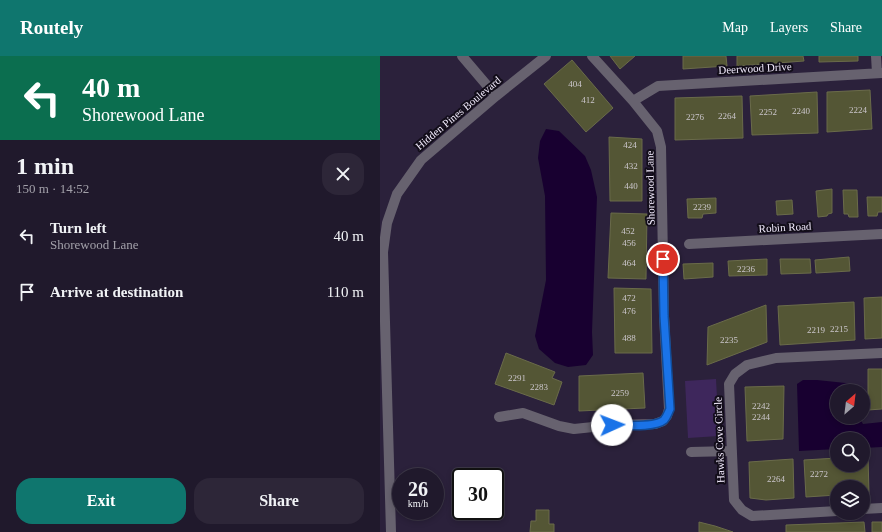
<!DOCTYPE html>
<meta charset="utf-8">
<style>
body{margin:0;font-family:"Times New Roman",serif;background:#2d2638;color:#f1f3f6;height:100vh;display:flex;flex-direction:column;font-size:15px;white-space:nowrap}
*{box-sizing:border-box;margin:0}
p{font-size:13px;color:#a2a0a9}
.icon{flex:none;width:22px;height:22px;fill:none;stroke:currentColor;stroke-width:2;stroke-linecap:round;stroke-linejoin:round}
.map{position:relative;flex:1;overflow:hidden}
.drawer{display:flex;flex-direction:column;background:#20192c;width:380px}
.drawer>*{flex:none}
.hud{background:#0b6e4f;color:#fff;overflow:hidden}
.needle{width:26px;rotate:28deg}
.tools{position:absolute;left:450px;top:328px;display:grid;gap:8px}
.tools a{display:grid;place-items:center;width:40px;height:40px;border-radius:50%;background:#20192c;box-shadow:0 2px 6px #0003,0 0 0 1px #3d3848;font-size:20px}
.speed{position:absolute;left:12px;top:412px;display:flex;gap:8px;font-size:20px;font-weight:700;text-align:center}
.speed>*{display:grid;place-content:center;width:52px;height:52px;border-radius:50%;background:#20192c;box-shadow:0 2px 6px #0003,0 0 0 1px #3d3848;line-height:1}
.speed small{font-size:10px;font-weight:400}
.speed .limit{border:2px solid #111;border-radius:6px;background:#fff;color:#111}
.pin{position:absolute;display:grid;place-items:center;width:34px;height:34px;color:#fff;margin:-17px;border:2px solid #fff;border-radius:50%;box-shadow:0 1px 4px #0007}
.me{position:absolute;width:44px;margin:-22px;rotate:88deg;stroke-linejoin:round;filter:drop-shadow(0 0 3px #0008)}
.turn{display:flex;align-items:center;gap:14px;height:84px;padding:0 16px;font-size:18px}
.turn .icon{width:52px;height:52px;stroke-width:2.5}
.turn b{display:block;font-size:28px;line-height:34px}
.round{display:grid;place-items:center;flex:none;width:42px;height:42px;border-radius:16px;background:#2d2638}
.head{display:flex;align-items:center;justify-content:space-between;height:68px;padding:0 16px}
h1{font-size:24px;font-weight:700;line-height:30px}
.action{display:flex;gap:8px;margin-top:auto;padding:8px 16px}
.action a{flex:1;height:46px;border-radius:16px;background:#0f766e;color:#fff;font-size:16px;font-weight:700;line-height:46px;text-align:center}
.action a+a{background:#2d2638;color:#f1f3f6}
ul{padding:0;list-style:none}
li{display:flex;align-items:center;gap:12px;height:56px;padding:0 16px}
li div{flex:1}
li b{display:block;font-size:15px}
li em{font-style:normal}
header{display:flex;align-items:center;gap:24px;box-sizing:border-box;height:56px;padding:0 20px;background:#0f766e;color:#fff}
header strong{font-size:19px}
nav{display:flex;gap:22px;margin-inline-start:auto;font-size:14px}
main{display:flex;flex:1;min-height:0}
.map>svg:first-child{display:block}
.green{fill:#3e275c}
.water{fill:#180030}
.building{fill:#545635;stroke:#6a6b4a}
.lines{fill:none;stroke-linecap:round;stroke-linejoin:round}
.minor{stroke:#67626f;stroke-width:10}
.route-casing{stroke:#114b97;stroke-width:10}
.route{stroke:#1a73e8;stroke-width:7}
.labels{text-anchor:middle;stroke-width:4;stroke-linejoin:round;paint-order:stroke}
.number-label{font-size:9px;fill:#cac5ca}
.street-label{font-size:11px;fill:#f1eafc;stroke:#120d19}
</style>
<header>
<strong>Routely</strong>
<nav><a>Map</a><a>Layers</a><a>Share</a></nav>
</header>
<main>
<section class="drawer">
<div class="hud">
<div class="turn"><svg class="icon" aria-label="left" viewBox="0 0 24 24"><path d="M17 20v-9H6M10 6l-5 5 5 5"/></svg><div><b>40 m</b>Shorewood Lane</div></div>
</div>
<div class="head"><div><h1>1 min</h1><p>150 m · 14:52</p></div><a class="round"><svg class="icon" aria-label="close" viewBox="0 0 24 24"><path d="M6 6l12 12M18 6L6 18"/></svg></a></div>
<ul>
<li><svg class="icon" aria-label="left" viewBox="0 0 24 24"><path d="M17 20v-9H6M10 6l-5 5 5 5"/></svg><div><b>Turn left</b><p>Shorewood Lane</p></div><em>40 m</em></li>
<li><svg class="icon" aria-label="arrive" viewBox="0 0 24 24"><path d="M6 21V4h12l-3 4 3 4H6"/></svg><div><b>Arrive at destination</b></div><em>110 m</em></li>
</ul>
<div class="action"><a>Exit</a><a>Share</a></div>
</section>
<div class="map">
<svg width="502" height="476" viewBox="0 0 502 476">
<rect width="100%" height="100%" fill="#2b213b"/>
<path class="green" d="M336,323L339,380L308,382L305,325Z"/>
<path class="water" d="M166,73L179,75L205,100L211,114L217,141L212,276L213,299L206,309L188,311L175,307L159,293L155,280L166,224L165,140L158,102L160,85Z
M423,324H437L475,328L476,335H457V361H479L483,368L502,366V391L483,392V383H457V393L419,395L417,328Z"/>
<path class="building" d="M230,0H255L240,13Z
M303,0H346L347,10L303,13Z
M357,0H423L424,5L357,10Z
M439,0H478V5L439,6Z
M192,4L233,52L206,76L164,28Z
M490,34L492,73L447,76V36Z
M437,36L438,77L372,79L370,40Z
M362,40L363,82L295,84V42Z
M229,81L262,83V145H230Z
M452,133V157L448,158L447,160L438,161L436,135Z
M463,134H477L478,161H469L468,158H464Z
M487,141H502V156H498L497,160H488Z
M336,142V157L323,158L322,162H308L307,143Z
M412,144L413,158L397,159L396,145Z
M231,157L267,158L266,223L228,222Z
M469,201L470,215L436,217L435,204Z
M387,203V219L349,220L348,205Z
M400,203H430L431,217L401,218Z
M333,207V221L304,223L303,208Z
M234,232L271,233L272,297H235Z
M502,241V282L485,283L484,242Z
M474,246L475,284L400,289L398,250Z
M386,249L387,286L327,309L328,271Z
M126,297L175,316L172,322L182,326L174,349L115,328Z
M488,313H502V353L488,354Z
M263,317L265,352L199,355V320Z
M404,330L403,383L367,385L365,331Z
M488,400L489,438H483V431H457V439L426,441L424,404L457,402V409H483V401Z
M413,403L414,442L386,444L370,442L369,406Z
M76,413H92V421H81V435H76Z
M156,454H169V468H174V476H150L151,465H156Z
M319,466L335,470L353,476H319Z
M484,466L485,476H406V469Z
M492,466H502V476H492Z"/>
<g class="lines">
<path class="minor" d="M82,0L116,40
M496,0L497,17
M253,45L278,30L502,17
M309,188L502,178
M119,361L143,357L179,370L194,373L232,369L275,368L283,365L287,360L289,353L284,260L281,91L277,75L253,45L212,0
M311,396L352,395
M483,453L502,452
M457,455L372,460L362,454L354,444L349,328L355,318L367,309L396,302L502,297
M11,476L3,196L7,167L17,138L41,104L116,40L166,0"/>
</g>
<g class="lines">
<g class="route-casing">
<path id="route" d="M232,369C244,369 275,372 284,364C287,361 288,357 290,353L284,260L283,203"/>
</g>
<use href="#route" class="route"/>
</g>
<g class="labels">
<g class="number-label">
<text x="195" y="31">404</text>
<text x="208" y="47">412</text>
<text x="478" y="57">2224</text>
<text x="421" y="58">2240</text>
<text x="388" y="59">2252</text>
<text x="347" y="63">2264</text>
<text x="315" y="64">2276</text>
<text x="250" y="92">424</text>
<text x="251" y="113">432</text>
<text x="251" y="133">440</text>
<text x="322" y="154">2239</text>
<text x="248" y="178">452</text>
<text x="249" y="190">456</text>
<text x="249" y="210">464</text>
<text x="366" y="216">2236</text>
<text x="249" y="245">472</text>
<text x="249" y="258">476</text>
<text x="459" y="276">2215</text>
<text x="436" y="277">2219</text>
<text x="249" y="285">488</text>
<text x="349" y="287">2235</text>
<text x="137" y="325">2291</text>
<text x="159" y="334">2283</text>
<text x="240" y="340">2259</text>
<text x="381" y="353">2242</text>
<text x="381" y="364">2244</text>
<text x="439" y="421">2272</text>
<text x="396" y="426">2264</text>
</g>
<g class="street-label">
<text transform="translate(375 12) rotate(-3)" y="4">Deerwood Drive</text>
<text transform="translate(78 57) rotate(-40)" y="4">Hidden Pines Boulevard</text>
<text transform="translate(270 132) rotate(-91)" y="4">Shorewood Lane</text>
<text transform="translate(405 171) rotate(-3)" y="4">Robin Road</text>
<text transform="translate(339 384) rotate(-92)" y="4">Hawks Cove Circle</text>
</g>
</g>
</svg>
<div class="tools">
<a><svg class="needle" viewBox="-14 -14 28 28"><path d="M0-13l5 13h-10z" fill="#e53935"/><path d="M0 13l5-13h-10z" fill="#a2a0a9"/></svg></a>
<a><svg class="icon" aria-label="search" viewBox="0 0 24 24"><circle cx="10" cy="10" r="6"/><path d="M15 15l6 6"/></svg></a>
<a><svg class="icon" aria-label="layers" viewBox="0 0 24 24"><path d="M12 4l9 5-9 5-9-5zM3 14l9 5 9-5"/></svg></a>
</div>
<div class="speed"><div>26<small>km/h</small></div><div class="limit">30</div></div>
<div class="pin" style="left:283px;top:203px;background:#d93025"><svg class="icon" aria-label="arrive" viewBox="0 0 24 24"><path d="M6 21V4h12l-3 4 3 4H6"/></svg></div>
<svg class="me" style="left:232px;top:369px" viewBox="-20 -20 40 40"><circle r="19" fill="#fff"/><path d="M0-13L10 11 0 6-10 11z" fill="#1a73e8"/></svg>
</div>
</main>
